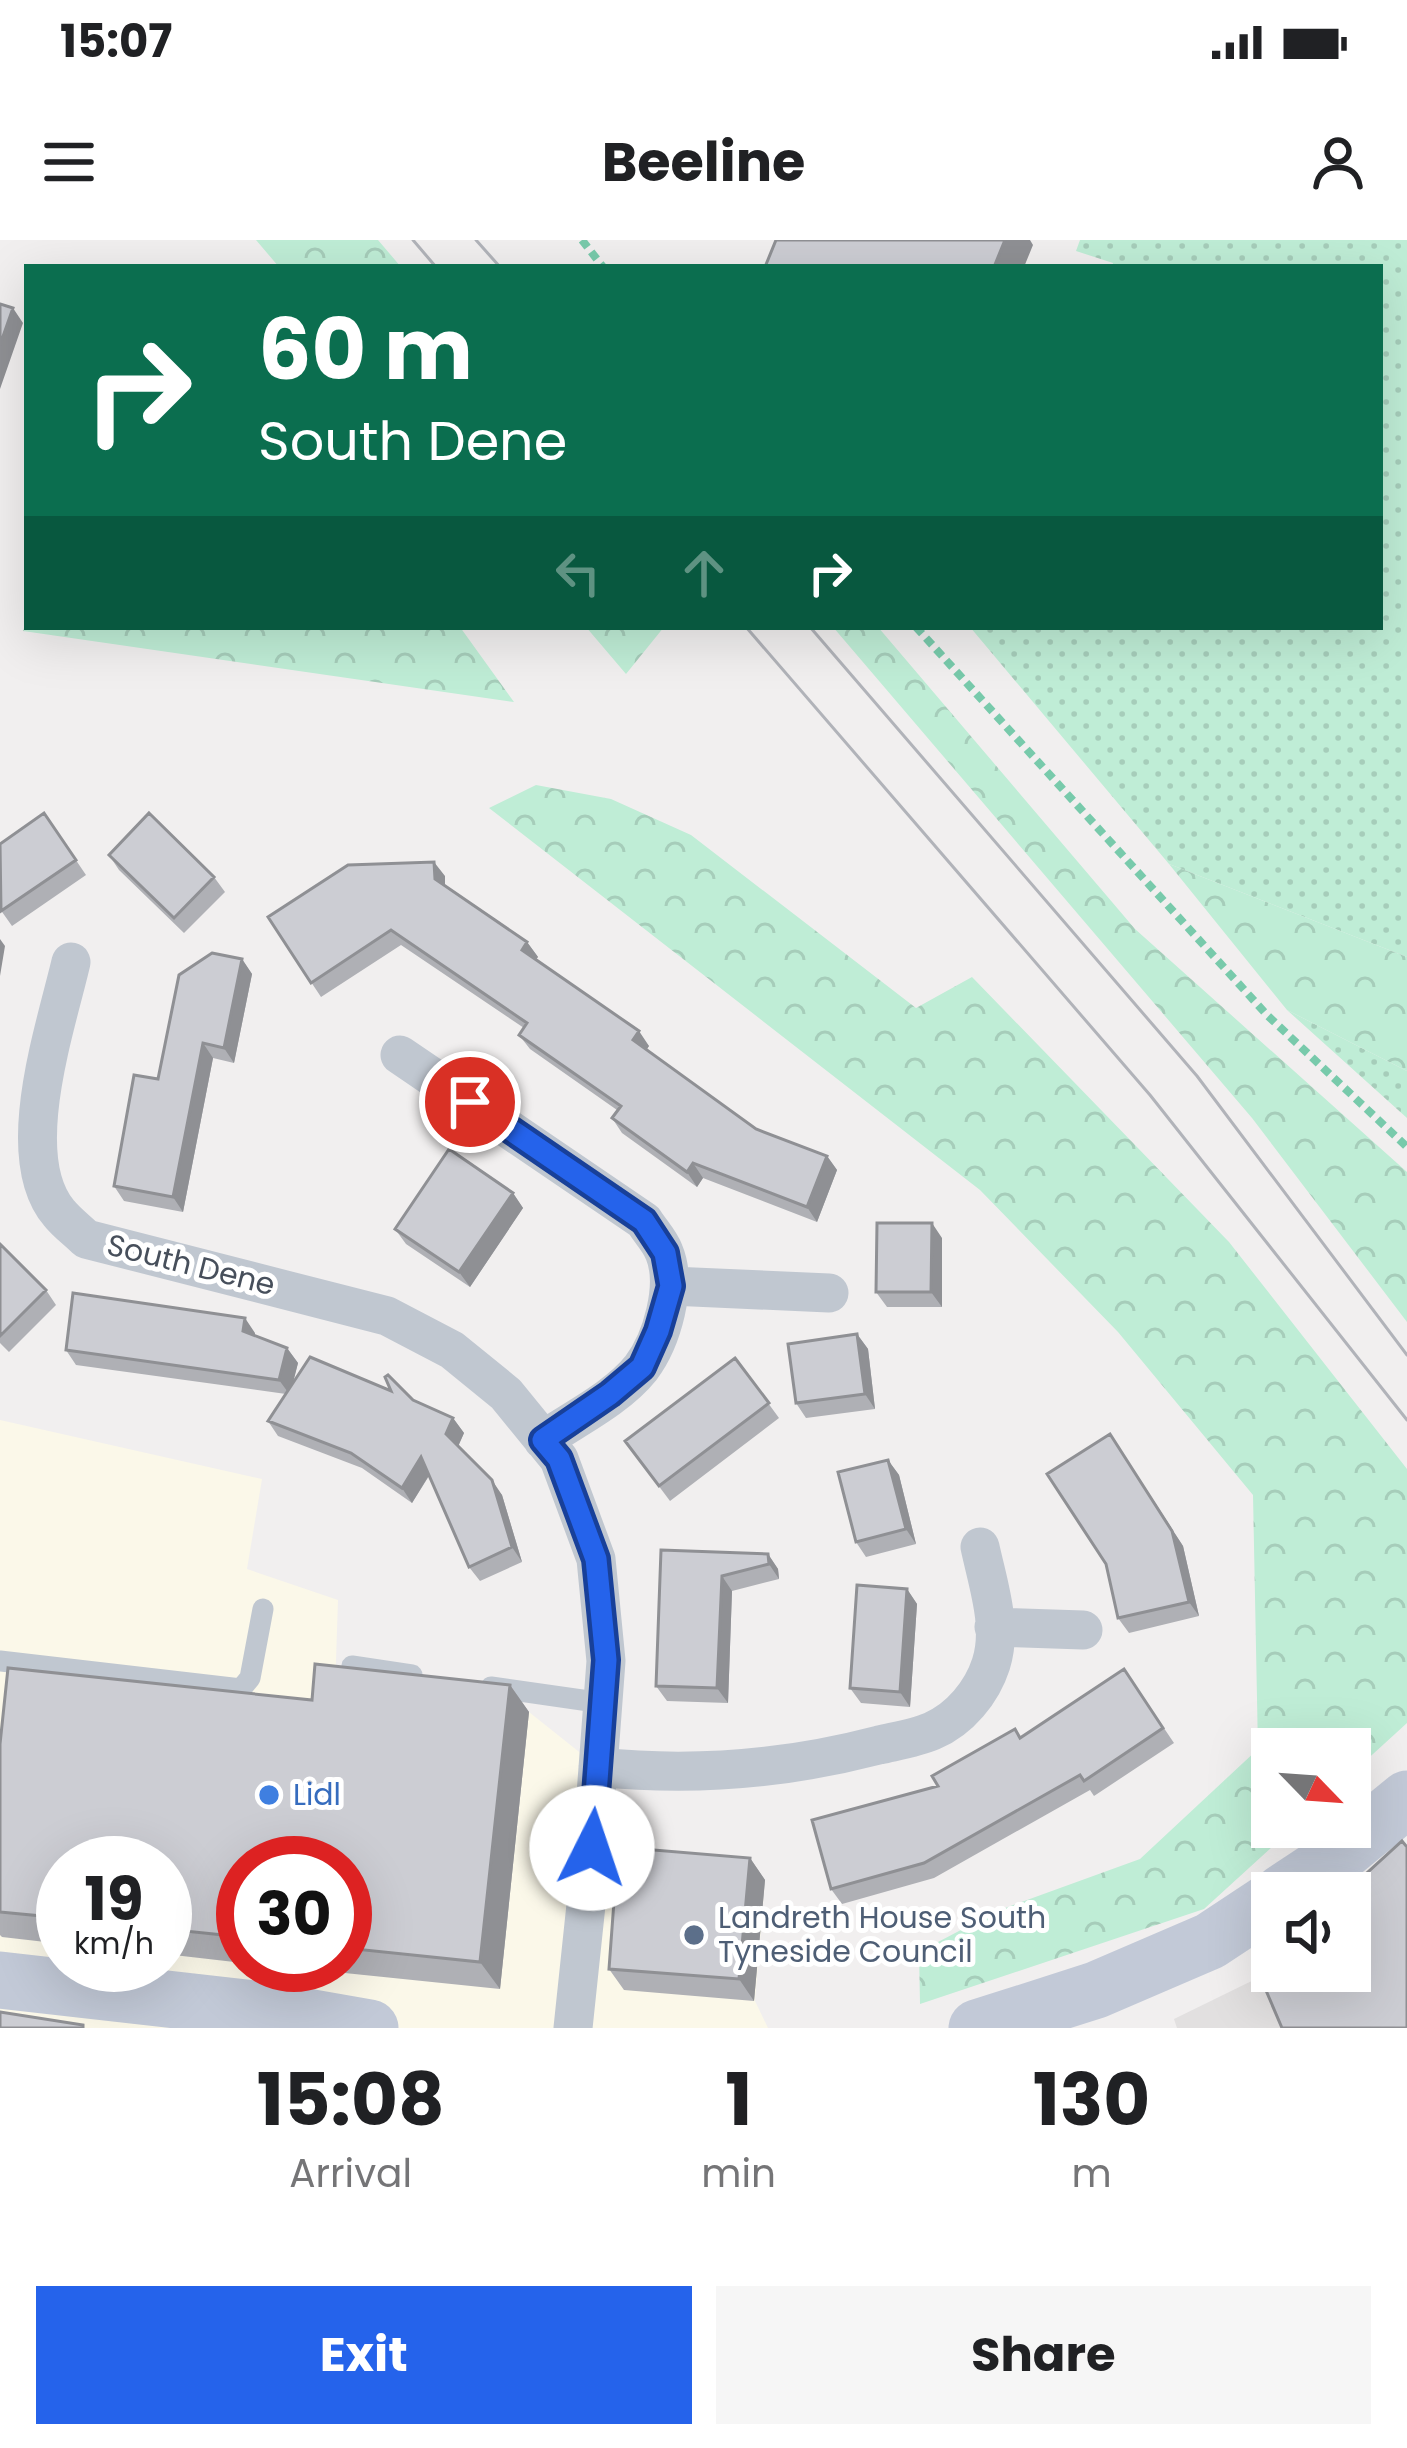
<!DOCTYPE html>
<style>
body{margin:0;font-family:Poppins,sans-serif;background:#f6f6f6;color:#202124;height:100vh;display:flex;flex-direction:column;font-size:45px;white-space:nowrap}
*{box-sizing:border-box;margin:0}
p{font-size:39px;color:#757577}
.icon{flex:none;width:66px;height:66px;fill:none;stroke:currentColor;stroke-width:2;stroke-linecap:round;stroke-linejoin:round}
.map{position:relative;height:1788px;overflow:hidden}
.drawer{display:flex;flex-direction:column;background:#fff;flex:1}
.drawer>*{flex:none}
.top-card{position:absolute;left:24px;top:24px;width:1359px;height:366px;border-radius:0px;box-shadow:0 12px 48px #0002;background:#0b6e4f;color:#fff;overflow:hidden}
.needle{width:78px;rotate:115deg}
.tools{position:absolute;left:1251px;top:1488px;display:grid;gap:24px}
.tools a{display:grid;place-items:center;width:120px;height:120px;border-radius:0px;background:#fff;box-shadow:0 12px 48px #0002;font-size:60px}
.speed{position:absolute;left:36px;top:1596px;display:flex;gap:24px;font-size:60px;font-weight:700;text-align:center}
.speed>*{display:grid;place-content:center;width:156px;height:156px;border-radius:50%;background:#fff;box-shadow:0 12px 48px #0002;line-height:1}
.speed small{font-size:30px;font-weight:400}
.speed .limit{border:18px solid #d22;background:#fff;color:#111}
.pin{position:absolute;display:grid;place-items:center;width:102px;height:102px;color:#fff;margin:-51px;border:6px solid #fff;border-radius:50%;box-shadow:0 3px 12px #0007}
.me{position:absolute;width:132px;margin:-66px;rotate:4deg;stroke-linejoin:round;filter:drop-shadow(0 0 9px #0008)}
.turn{display:flex;align-items:center;gap:42px;height:252px;padding:0 36px;font-size:54px}
.turn .icon{width:156px;height:156px;stroke-width:2.5}
.turn b{display:block;font-size:84px;line-height:102px}
.lanes{display:flex;align-items:center;height:114px;padding:0 36px;background:#0003;justify-content:center;gap:60px;direction:ltr}
.lanes .off{opacity:.35}
.eta{display:flex;justify-content:space-evenly;align-items:center;height:204px;text-align:center}
.eta b{font-size:72px;font-weight:700;line-height:84px}
.button{display:flex;gap:24px;margin-top:auto;padding:24px 36px}
.button a{flex:1;height:138px;border-radius:0px;background:#2563eb;color:#fff;font-size:48px;font-weight:700;line-height:138px;text-align:center}
.button a+a{background:#f6f6f6;color:#202124}
.status{display:flex;justify-content:space-between;align-items:center;height:84px;padding:0 60px;background:#fff;direction:ltr}
.status svg{height:33px;fill:currentColor}
header{display:flex;justify-content:space-between;align-items:center;height:156px;padding:0 36px;background:#fff;font-size:54px;font-weight:700}
.map>svg:first-child{display:block}
.commercial{fill:#fbf8e9;fill-rule:evenodd}
.education{fill:#e2e0e0}
.grass{fill:url(#grass-dots)}
.forest{fill:url(#forest-crowns)}
.lines{fill:none;stroke-linecap:round;stroke-linejoin:round}
.path{stroke:#78caab;stroke-width:8;stroke-dasharray:9 6;stroke-linecap:butt}
.lane{stroke:#c0c7d0;stroke-width:21}
.street{stroke:#c0c7d0;stroke-width:39}
.secondary{stroke:#c2c9d7;stroke-width:57}
.tram{stroke:#b1b3b9;stroke-width:3}
.wall{fill:#afb0b5}
.shaded-wall{fill:#8f9094}
.building{fill:#cccdd3;stroke:#8f9094;stroke-width:3}
.route-casing{stroke:#184099;stroke-width:30}
.route{stroke:#2563eb;stroke-width:21}
.shop-dot{fill:#3f7fe0;stroke:#fff;stroke-width:4.5}
.service-dot{fill:#5c6f8a;stroke:#fff;stroke-width:4.5}
.labels{text-anchor:middle;stroke-width:10;stroke-linejoin:round;paint-order:stroke}
.street-label{font-size:30px;fill:#474f5b;stroke:#fff}
.shop-label{font-size:30px;fill:#366cbe;stroke:#fff;text-anchor:start}
.service-label{font-size:30px;fill:#4e5e75;stroke:#fff;text-anchor:start}
</style>
<div class="status"><b>15:07</b><svg viewBox="0 0 49 12"><path d="M0 12V9h3v3zM5 12V6h3v6zM10 12V3h3v9zM15 12V0h3v12zM26 1h20v11H26zM47 4h2v5h-2z"/></svg></div>
<header><svg class="icon" aria-label="menu" viewBox="0 0 24 24"><path d="M4 6h16M4 12h16M4 18h16"/></svg>Beeline<svg class="icon" aria-label="person" viewBox="0 0 24 24"><circle cx="12" cy="8" r="4"/><path d="M4 21q1-7 8-7t8 7"/></svg></header>
<div class="map">
<svg width="1407" height="1788" viewBox="0 0 1407 1788">
<defs>
<pattern id="grass-dots" width="8" height="8" patternUnits="userSpaceOnUse" patternTransform="scale(3)"><rect width="8" height="8" fill="#bfedd6"/><path d="M2 2h.1M6 6h.1" fill="none" stroke="#a6cdba" stroke-width="1.8" stroke-linecap="round"/></pattern>
<pattern id="forest-crowns" width="20" height="18" patternUnits="userSpaceOnUse" patternTransform="scale(3)"><rect width="20" height="18" fill="#bfedd6"/><path d="M2 6a3 3 0 1 1 6 0M12 15a3 3 0 1 1 6 0" fill="none" stroke="#a6cdba"/></pattern>
</defs>
<rect width="100%" height="100%" fill="#f1efef"/>
<path class="commercial" d="M0,1180L262,1239L247,1329L338,1360L335,1451L529,1472L598,1527L634,1629L765,1640L755,1761L768,1788H0ZM63,1623H165V1725H63ZM243,1623H345V1725H243Z"/>
<path class="education" d="M1272,1731H1350L1407,1788H1177L1174,1779Z"/>
<path class="grass" d="M1080,0H1407V717L1169,624L970,387H1380V27H1112L1113,23L1076,11Z
M1287,770L1407,831V878Z"/>
<path class="forest" d="M256,0H378L401,27H279Z
M27,377V387H460L514,462L23,391Z
M586,387H664L626,434Z
M833,387H878L1135,689L1407,932V1082L1252,878Z
M536,545L611,559L691,595L916,768L972,737L1229,1002L1407,1229V1483L1350,1535V1509H1272V1587H1294L1204,1669L920,1764L919,1712L997,1671L1140,1619L1258,1509L1253,1255L1118,1092L980,950L489,568Z
M1169,624L1407,717V831L1287,770Z"/>
<g class="lines">
<path class="path" d="M582,0L603,27
M916,387L1267,775L1407,907"/>
<path class="lane" d="M0,1421L241,1449L250,1438L263,1369
M352,1426L412,1435
M491,1447L603,1463"/>
<path class="street" d="M71,722C56,787 11,916 59,973C67,983 77,990 86,999L387,1076L452,1110L506,1154L559,1219L596,1319L606,1421L592,1608L573,1788
M400,815L644,981C650,991 660,1001 664,1012C678,1045 662,1100 641,1128C617,1158 574,1179 543,1200
M671,1046L829,1053
M994,1387L1083,1390
M598,1527C693,1537 787,1529 879,1505C896,1501 916,1498 932,1491C960,1479 982,1452 991,1424C1003,1387 988,1344 980,1307"/>
<path class="secondary" d="M1282,1653L1335,1618L1407,1559
M0,1740L273,1771L370,1788
M977,1788L1096,1750L1210,1701L1272,1660"/>
<path class="tram" d="M413,0L436,27
M476,0L500,27
M746,387L1150,855L1407,1180
M810,387L1197,836L1407,1115"/>
</g>
<path class="wall" d="M44,573L86,635L12,686L0,669Z
M109,615L214,637L225,652L184,693L119,630Z
M445,636V646L527,702L538,717L536,719L649,806L646,810L756,889L827,916L837,930L817,982L703,938L697,947L622,893L612,878L617,870L530,809L519,795L524,788L401,705L321,757L268,677Z
M242,719L252,734L234,823L213,818L183,972L124,961L114,946L158,839Z
M513,953L523,968L470,1047L406,1004L395,989Z
M942,998V1067H887L876,1052Z
M0,1004L46,1050L56,1065L9,1112L0,1103Z
M255,1093V1096L287,1108L298,1123L292,1145L413,1160L453,1178L464,1193L458,1206L502,1255L522,1322L480,1341L469,1327L429,1236L412,1263L362,1228L278,1196L268,1181L286,1154L76,1125L66,1110Z
M857,1094L868,1109L875,1169L806,1178L796,1163Z
M735,1118L779,1178L670,1261L625,1201Z
M1120,1209L1183,1306L1199,1376L1129,1393L1118,1378Z
M888,1220L899,1235L916,1304L866,1317L856,1302Z
M661,1310L768,1314L778,1329L779,1339L732,1351L728,1463L667,1461L656,1446Z
M907,1349L917,1364L910,1467L861,1463L850,1448Z
M1124,1429L1174,1503L1094,1556L1090,1550L934,1638L842,1664L831,1649L938,1546L1021,1498Z
M510,1445L529,1472L500,1749L267,1725H345V1623H243V1723L165,1714V1623H63V1704L2,1697L0,1695V1504L312,1460Z
M750,1618L765,1640L754,1761L624,1750L609,1729Z"/>
<path class="shaded-wall" d="M1005,0H1030L1033,5L1024,27H994Z
M13,68L23,83L0,149V105Z
M434,622L445,636V654L435,639Z
M0,699L5,706L0,736Z
M527,702L538,717L532,724L522,710Z
M242,719L252,734L234,823L224,808Z
M639,791L649,806L643,815L633,800Z
M203,803L213,818L183,972L173,957Z
M827,916L837,930L817,982L807,967Z
M693,923L703,938L697,947L687,932Z
M513,953L523,968L470,1047L459,1032Z
M932,983L942,998V1067L931,1052Z
M245,1078L255,1093L253,1106L243,1091Z
M857,1094L868,1109L875,1169L865,1154Z
M287,1108L298,1123L290,1155L279,1140Z
M453,1178L464,1193L457,1209L446,1194Z
M1120,1209L1183,1306L1199,1376L1189,1362Z
M421,1217L431,1232L412,1263L402,1248Z
M888,1220L899,1235L916,1304L906,1289Z
M492,1240L502,1255L522,1322L512,1307Z
M768,1314L778,1329L779,1339L769,1324Z
M722,1336L732,1351L728,1463L717,1448Z
M907,1349L917,1364L910,1467L900,1452Z
M510,1445L529,1472L500,1749L480,1722Z
M750,1618L765,1640L754,1761L739,1739Z"/>
<path class="building" d="M776,0H1005L994,27H765Z
M0,64L13,68L0,105Z
M44,573L76,620L1,671L0,604Z
M149,573L214,637L174,678L109,615Z
M434,622L435,639L527,702L522,710L639,791L633,800L756,889L827,916L807,967L693,923L687,932L612,878L621,866L519,795L527,783L391,690L311,743L268,677L348,625Z
M212,713L242,719L224,808L203,803L173,957L114,946L134,835L158,839L179,735Z
M449,909L513,953L459,1032L395,989Z
M877,983H932L931,1052H876Z
M0,1004L46,1050L0,1096Z
M73,1053L245,1078L243,1091L287,1108L279,1140L66,1110Z
M857,1094L865,1154L796,1163L788,1104Z
M310,1117L391,1151L385,1137L388,1135L413,1160L453,1178L446,1194L492,1240L512,1307L469,1327L421,1217L402,1248L351,1213L268,1181Z
M735,1118L769,1163L659,1246L625,1201Z
M1110,1194L1172,1291L1189,1362L1118,1378L1106,1324L1047,1234Z
M888,1220L906,1289L856,1302L838,1232Z
M661,1310L768,1314L769,1324L722,1336L717,1448L656,1446Z
M857,1345L907,1349L900,1452L850,1448Z
M315,1424L510,1445L480,1722L345,1708V1623H243V1697L165,1689V1623H63V1678L0,1672V1504L8,1428L312,1460Z
M1124,1429L1163,1488L1084,1541L1080,1535L924,1623L831,1649L812,1580L938,1546L932,1536L1015,1489L1020,1498Z
M1402,1601L1407,1607V1788H1282L1259,1734L1272,1728V1731H1350V1653H1345Z
M618,1607L750,1618L739,1739L609,1729Z
M0,1772L83,1785V1788H0Z"/>
<g class="lines">
<g class="route-casing">
<path id="route" d="M470,862L644,981L665,1013L671,1046L658,1091L642,1127L610,1154L543,1200L559,1219L596,1319L606,1420L592,1608"/>
</g>
<use href="#route" class="route"/>
</g>
<circle class="shop-dot" cx="269" cy="1555" r="12"/>
<circle class="service-dot" cx="694" cy="1695" r="12"/>
<g class="labels">
<g class="street-label">
<text transform="translate(191 1025) rotate(14)" y="10">South Dene</text>
</g>
<g class="shop-label">
<text x="293" y="1565">Lidl</text>
</g>
<g class="service-label">
<text x="718" y="1688">Landreth House South<tspan x="718" dy="34">Tyneside Council</tspan></text>
</g>
</g>
</svg>
<div class="tools">
<a><svg class="needle" viewBox="-14 -14 28 28"><path d="M0-13l5 13h-10z" fill="#e53935"/><path d="M0 13l5-13h-10z" fill="#757577"/></svg></a>
<a><svg class="icon" aria-label="sound" viewBox="0 0 24 24"><path d="M4 9h4l5-4v14l-5-4H4zM17 9q2 3 0 6"/></svg></a>
</div>
<div class="speed"><div>19<small>km/h</small></div><div class="limit">30</div></div>
<div class="pin" style="left:470px;top:862px;background:#d93025"><svg class="icon" aria-label="arrive" viewBox="0 0 24 24"><path d="M6 21V4h12l-3 4 3 4H6"/></svg></div>
<svg class="me" style="left:592px;top:1608px" viewBox="-20 -20 40 40"><circle r="19" fill="#fff"/><path d="M0-13L10 11 0 6-10 11z" fill="#2563eb"/></svg>
<div class="top-card">
<div class="turn"><svg class="icon" aria-label="right" viewBox="0 0 24 24"><path d="M7 20v-9h11M14 6l5 5-5 5"/></svg><div><b>60 m</b>South Dene</div></div>
<div class="lanes"><svg class="icon off" aria-label="left" viewBox="0 0 24 24"><path d="M17 20v-9H6M10 6l-5 5 5 5"/></svg><svg class="icon off" aria-label="ahead" viewBox="0 0 24 24"><path d="M12 20V5M6 11l6-6 6 6"/></svg><svg class="icon" aria-label="right" viewBox="0 0 24 24"><path d="M7 20v-9h11M14 6l5 5-5 5"/></svg></div>
</div>
</div>
<section class="drawer">
<div class="eta">
<div><b>15:08</b><p>Arrival</p></div>
<div><b>1</b><p>min</p></div>
<div><b>130</b><p>m</p></div>
</div>
<div class="button"><a>Exit</a><a>Share</a></div>
</section>
